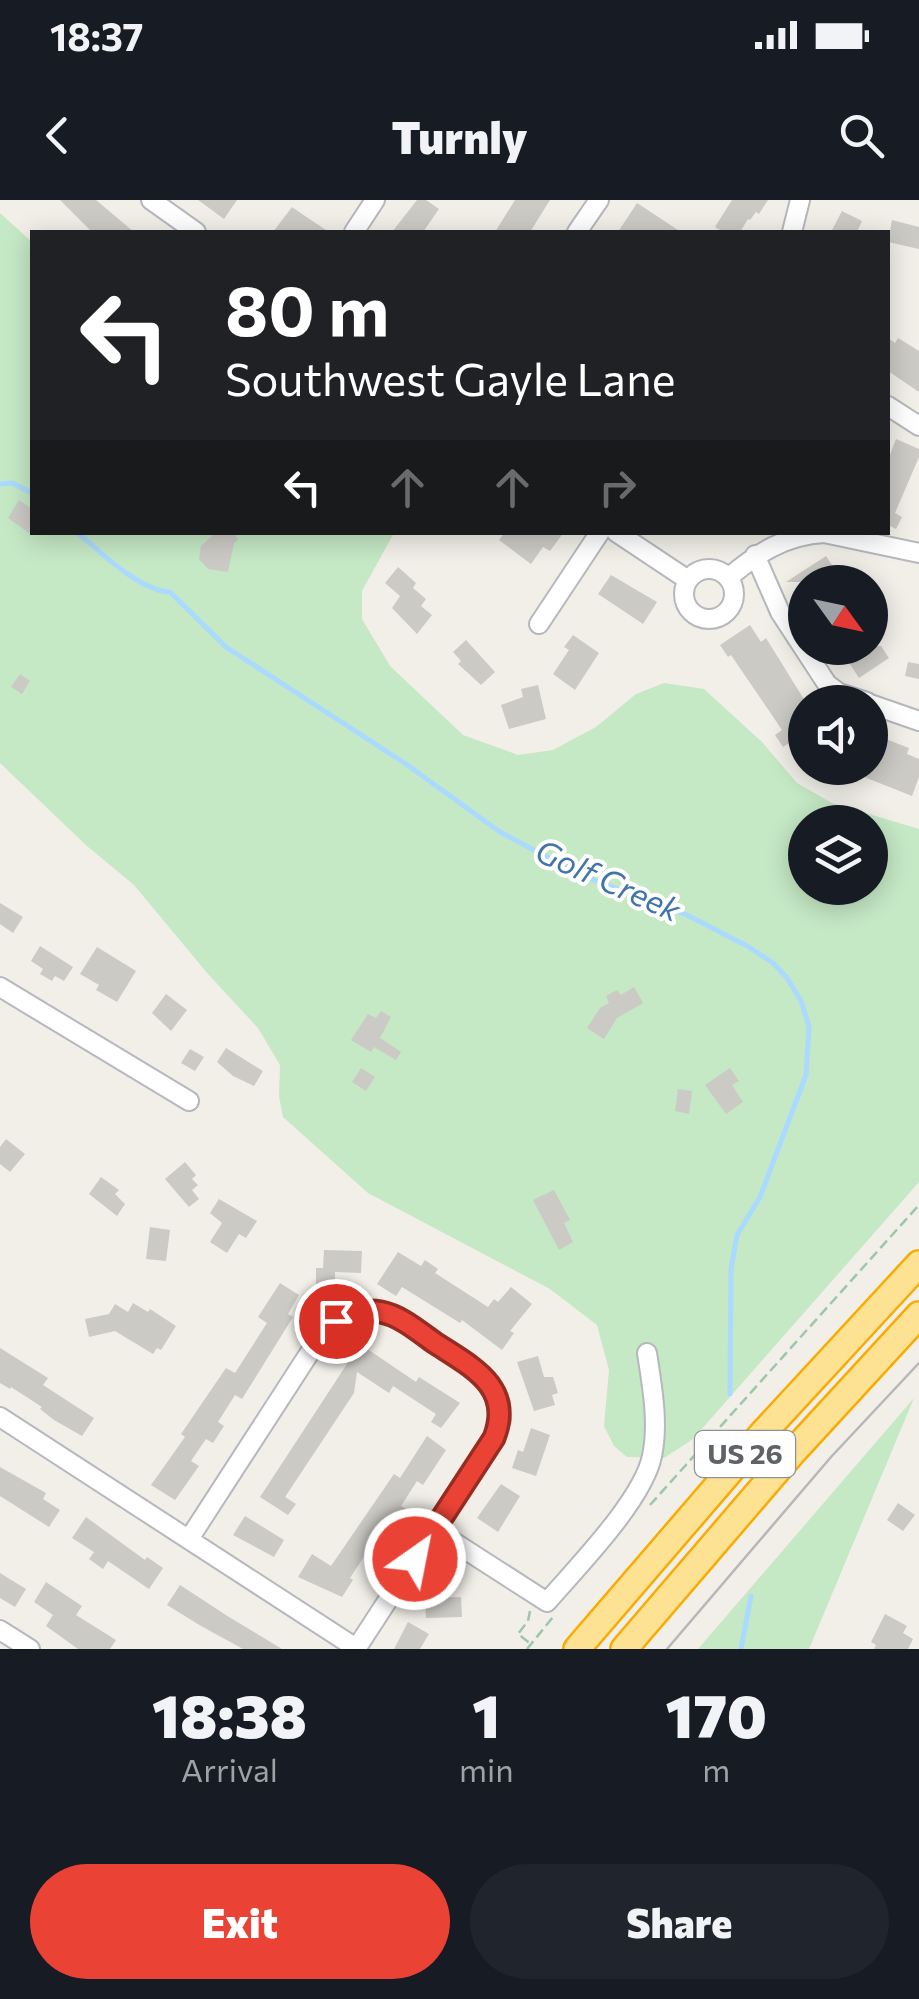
<!DOCTYPE html>
<style>
body{margin:0;font-family:Commissioner,sans-serif;background:#20242c;color:#f1f3f6;height:100vh;display:flex;flex-direction:column;font-size:38px;white-space:nowrap}
*{box-sizing:border-box;margin:0}
p{font-size:32px;color:#9ea1a6}
.icon{flex:none;width:55px;height:55px;fill:none;stroke:currentColor;stroke-width:2;stroke-linecap:round;stroke-linejoin:round}
.map{position:relative;height:1449px;overflow:hidden}
.sheet{display:flex;flex-direction:column;background:#171b24;flex:1}
.sheet>*{flex:none}
.banner{position:absolute;left:30px;top:30px;width:860px;height:305px;border-radius:0px;box-shadow:0 5px 25px #0003;background:#202124;color:#fff;overflow:hidden}
.needle{width:65px;rotate:123deg}
.controls{position:absolute;left:788px;top:365px;display:grid;gap:20px}
.controls a{display:grid;place-items:center;width:100px;height:100px;border-radius:50%;background:#171b24;box-shadow:0 5px 25px #0003;font-size:50px}
.pin{position:absolute;display:grid;place-items:center;width:85px;height:85px;color:#fff;margin:-42px;border:5px solid #fff;border-radius:50%;box-shadow:0 2px 10px #0007}
.me{position:absolute;width:110px;margin:-55px;rotate:33deg;stroke-linejoin:round;filter:drop-shadow(0 0 8px #0008)}
.turn{display:flex;align-items:center;gap:35px;height:210px;padding:0 30px;font-size:45px}
.turn .icon{width:130px;height:130px;stroke-width:2.5}
.turn b{display:block;font-size:70px;line-height:85px}
.lanes{display:flex;align-items:center;height:95px;padding:0 30px;background:#0003;justify-content:center;gap:50px;direction:ltr}
.lanes .off{opacity:.35}
.eta{display:flex;justify-content:space-evenly;align-items:center;height:170px;text-align:center}
.eta b{font-size:60px;font-weight:800;line-height:70px}
.button{display:flex;gap:20px;margin-top:auto;padding:20px 30px}
.button a{flex:1;height:115px;border-radius:60px;background:#ea4335;color:#fff;font-size:40px;font-weight:800;line-height:115px;text-align:center}
.button a+a{background:#20242c;color:#f1f3f6}
.status{display:flex;justify-content:space-between;align-items:center;height:70px;padding:0 50px;background:#171b24;direction:ltr}
.status svg{height:28px;fill:currentColor}
header{display:flex;justify-content:space-between;align-items:center;height:130px;padding:0 30px;background:#171b24;font-size:45px;font-weight:800}
.map>svg:first-child{display:block}
.green{fill:#c5e8c5;fill-rule:evenodd}
.lines{fill:none;stroke-linecap:round;stroke-linejoin:round}
.stream{stroke:#aadaff;stroke-width:5}
.building{fill:#cccac5}
.minor-casing{stroke:#b5b8bc;stroke-width:22}
.highway-casing{stroke:#f9ab00;stroke-width:30}
.path{stroke:#9cc7a9;stroke-width:2.5;stroke-dasharray:10 5;stroke-linecap:butt}
.minor{stroke:#fff;stroke-width:18}
.highway{stroke:#fde293;stroke-width:25}
.tram{stroke:#b6b7b8;stroke-width:2.5}
.route-casing{stroke:#982c22;stroke-width:25}
.route{stroke:#ea4335;stroke-width:18}
.labels{text-anchor:middle;stroke-width:8;stroke-linejoin:round;paint-order:stroke}
.shield{fill:#fff;stroke:#8f9295;stroke-width:2.5}
.shield-label{font-size:28px;font-weight:bold;fill:#5f6368}
.water-label{font-size:32px;font-style:italic;fill:#4174aa;stroke:#fff}
</style>
<div class="status"><b>18:37</b><svg viewBox="0 0 49 12"><path d="M0 12V9h3v3zM5 12V6h3v6zM10 12V3h3v9zM15 12V0h3v12zM26 1h20v11H26zM47 4h2v5h-2z"/></svg></div>
<header><svg class="icon" aria-label="back" viewBox="0 0 24 24"><path d="M15 5l-7 7 7 7"/></svg>Turnly<svg class="icon" aria-label="search" viewBox="0 0 24 24"><circle cx="10" cy="10" r="6"/><path d="M15 15l6 6"/></svg></header>
<div class="map">
<svg width="919" height="1449" viewBox="0 0 919 1449">
<rect width="100%" height="100%" fill="#f1efe8"/>
<path class="green" d="M0,13L32,42V332L394,333L362,391V419L390,466L463,535L518,555L553,550L596,527L636,494L664,483L704,489L762,542L797,583L832,603L919,629V982L693,1239L664,1258L627,1257L614,1246L604,1226L609,1170L597,1125L550,1089L368,993L283,917L279,896L280,865L258,828L208,774L134,685L87,646L0,563ZM805,622H870V688H805Z
M914,1198L809,1449H698Z"/>
<g class="lines">
<path class="stream" d="M0,284L12,283L32,293
M77,332C100,352 140,391 170,392L226,447L406,564L500,632L583,676L687,715L747,746L773,763L787,778L801,801L809,826L806,875L760,997L737,1035L731,1069L730,1194
M741,1449L751,1396"/>
</g>
<path class="building" d="M60,0H96L134,32H92Z
M198,0H237L224,19Z
M417,0H426L439,9L423,32H392Z
M515,0H550L530,32H495Z
M732,0H768L759,14L756,12L750,20L748,19L740,32H723L715,27Z
M637,3L681,32H618Z
M292,7L305,16L329,32H273Z
M842,11L862,21L857,32H831Z
M892,20L919,27V49L888,42Z
M888,138L895,143L898,138L919,151V192L888,171Z
M896,239L919,249V257L895,313L902,317L896,329L890,326L888,331V260Z
M19,300L32,309V335L8,318Z
M216,332H233L238,340L234,343L228,372L208,369L199,359L201,346Z
M505,332H564L550,351L543,347L531,364L499,340Z
M826,356L834,368L828,372L835,382H786Z
M398,367L416,383L413,388L426,399L421,406L432,415L417,434L392,408L400,396L385,383Z
M611,375L657,402L643,424L598,394Z
M750,425L761,442L766,438L805,501V533L783,547L775,535L782,530L731,455L728,457L720,445Z
M573,435L599,453L575,490L553,474L569,450L564,447Z
M466,440L495,472L481,485L458,464L461,461L453,452Z
M881,446L889,458L859,478L848,461L843,464L832,448Z
M908,462L919,464V479L905,476Z
M20,474L30,481L22,494L11,487Z
M538,485L546,519L509,529L501,505L523,497L521,489Z
M870,533L909,548L907,554L919,559V577L912,596L844,569L870,568Z
M0,703L23,717L13,733L0,724Z
M40,746L73,767L64,781L55,776L52,781L40,774L43,769L31,761Z
M97,747L136,771L117,802L96,790L99,785L80,774Z
M634,787L643,803L617,818L604,839L587,828L600,808L609,803L606,796L617,790L621,795Z
M166,794L187,810L171,831L152,813Z
M381,811L391,817L380,838L401,852L396,860L374,847L371,852L351,840L368,814L376,818Z
M226,848L263,871L254,886L233,876L217,862Z
M190,849L204,857L195,871L181,863Z
M361,868L375,877L366,891L352,882Z
M730,868L739,881L732,885L743,902L726,914L705,885Z
M678,889L692,891L689,914L675,911Z
M6,939L25,954L10,972L0,964V947Z
M185,962L196,975L192,979L198,985L192,990L199,999L189,1007L165,979Z
M101,977L119,990L115,994L125,1004L117,1016L89,994Z
M554,990L570,1020L564,1023L573,1042L559,1050L533,1000Z
M219,999L257,1021L246,1038L239,1034L227,1053L210,1042L222,1023L210,1013Z
M150,1027L170,1030L166,1061L146,1059Z
M324,1050L362,1051L361,1073L335,1072V1086L316,1085V1068H323Z
M398,1052L421,1066L425,1060L438,1069L435,1073L488,1107L494,1099L498,1102L511,1087L532,1104L510,1131L514,1133L502,1150L462,1120L460,1123L402,1087L396,1096L377,1084Z
M280,1083L299,1095L288,1114L293,1117L242,1199L235,1195L218,1222L224,1226L213,1243L206,1239L191,1261L199,1266L175,1300L151,1285L185,1237L181,1234L226,1168L235,1173L267,1123L258,1117Z
M133,1103L148,1112L150,1109L176,1126L161,1150L157,1148L153,1154L115,1131L89,1137L85,1119L109,1114L115,1104L128,1112Z
M360,1144L416,1182L419,1177L460,1203L441,1228L431,1222L436,1214L393,1186L389,1193L357,1172L354,1193L285,1297L296,1304L288,1315L260,1297Z
M0,1148L48,1178L43,1185L94,1218L82,1236L54,1220L40,1209L42,1207L11,1187L10,1189L0,1183Z
M538,1156L544,1177H553L558,1193L552,1195L555,1205L534,1211L517,1162Z
M531,1228L550,1235L536,1276L512,1268L518,1250L523,1252Z
M427,1236L446,1250L423,1285L417,1281L401,1306L408,1310L381,1348L373,1343L350,1378L353,1380L342,1397L298,1377L312,1354L331,1366L394,1274L400,1278Z
M0,1267L46,1293L43,1299L60,1310L49,1327L0,1296Z
M501,1284L520,1296L498,1332L477,1318Z
M898,1303L915,1315L903,1331L887,1320Z
M245,1316L284,1340L274,1357L233,1335Z
M86,1317L145,1360L147,1357L163,1368L149,1389L108,1361L103,1369L89,1359L94,1352L72,1338Z
M0,1373L26,1389L15,1407L0,1398Z
M46,1382L82,1406L76,1415L116,1440L110,1449H78L46,1426L53,1415L34,1402Z
M180,1385L229,1417L282,1449H243L201,1426L167,1405Z
M461,1397L462,1417L426,1418L425,1398Z
M885,1414L907,1426L903,1433L913,1439L908,1449H874L876,1445L871,1442Z
M408,1422L429,1434L420,1449H394Z"/>
<g class="lines">
<g class="minor-casing">
<path id="minor" d="M151,0L196,32
M354,32L375,0
M577,32L599,0
M792,32L800,0
M888,206L919,226
M616,332L688,380
M755,355L780,412L827,484L839,493L867,502
M684 394a25 25 0 1 1 50 0a25 25 0 1 1-50 0Z
M728,378C757,353 786,335 824,333L919,353
M539,424L600,332
M870,504L919,521
M0,787L189,901
M0,1217L356,1448
M435,1330L547,1402C578,1366 643,1300 652,1256C659,1223 652,1186 647,1153
M189,1339L314,1146L336,1121L350,1114L381,1112L401,1119L480,1173L500,1204L501,1220L494,1237L356,1449
M0,1430L30,1449"/>
</g>
<g class="highway-casing">
<path id="highway" d="M577,1449L762,1234L919,1064
M624,1449L793,1252L919,1115"/>
</g>
<path class="path" d="M650,1305L919,1005
M530,1411L528,1421L518,1434L531,1444
M527,1449L553,1417"/>
<use href="#minor" class="minor"/>
<use href="#highway" class="highway"/>
<path class="tram" d="M667,1449L831,1257L919,1163"/>
</g>
<g class="lines">
<g class="route-casing">
<path id="route" d="M336,1121C350,1113 364,1109 381,1112C401,1116 418,1131 435,1143C472,1167 514,1187 494,1238L415,1359"/>
</g>
<use href="#route" class="route"/>
</g>
<g class="labels">
<rect class="shield" x="695" y="1231" width="100" height="46" rx="8"/>
<g class="shield-label">
<text x="745" y="1264">US 26</text>
</g>
<g class="water-label">
<text transform="translate(608 681) rotate(24)" y="11">Golf Creek</text>
</g>
</g>
</svg>
<div class="controls">
<a><svg class="needle" viewBox="-14 -14 28 28"><path d="M0-13l5 13h-10z" fill="#e53935"/><path d="M0 13l5-13h-10z" fill="#9ea1a6"/></svg></a>
<a><svg class="icon" aria-label="sound" viewBox="0 0 24 24"><path d="M4 9h4l5-4v14l-5-4H4zM17 9q2 3 0 6"/></svg></a>
<a><svg class="icon" aria-label="layers" viewBox="0 0 24 24"><path d="M12 4l9 5-9 5-9-5zM3 14l9 5 9-5"/></svg></a>
</div>
<div class="pin" style="left:336px;top:1121px;background:#d93025"><svg class="icon" aria-label="arrive" viewBox="0 0 24 24"><path d="M6 21V4h12l-3 4 3 4H6"/></svg></div>
<svg class="me" style="left:415px;top:1359px" viewBox="-20 -20 40 40"><circle r="17" fill="#ea4335" stroke="#fff" stroke-width="3"/><path d="M0-11L8 9 0 5-8 9z" fill="#fff"/></svg>
<div class="banner">
<div class="turn"><svg class="icon" aria-label="left" viewBox="0 0 24 24"><path d="M17 20v-9H6M10 6l-5 5 5 5"/></svg><div><b>80 m</b>Southwest Gayle Lane</div></div>
<div class="lanes"><svg class="icon" aria-label="left" viewBox="0 0 24 24"><path d="M17 20v-9H6M10 6l-5 5 5 5"/></svg><svg class="icon off" aria-label="ahead" viewBox="0 0 24 24"><path d="M12 20V5M6 11l6-6 6 6"/></svg><svg class="icon off" aria-label="ahead" viewBox="0 0 24 24"><path d="M12 20V5M6 11l6-6 6 6"/></svg><svg class="icon off" aria-label="right" viewBox="0 0 24 24"><path d="M7 20v-9h11M14 6l5 5-5 5"/></svg></div>
</div>
</div>
<section class="sheet">
<div class="eta">
<div><b>18:38</b><p>Arrival</p></div>
<div><b>1</b><p>min</p></div>
<div><b>170</b><p>m</p></div>
</div>
<div class="button"><a>Exit</a><a>Share</a></div>
</section>
